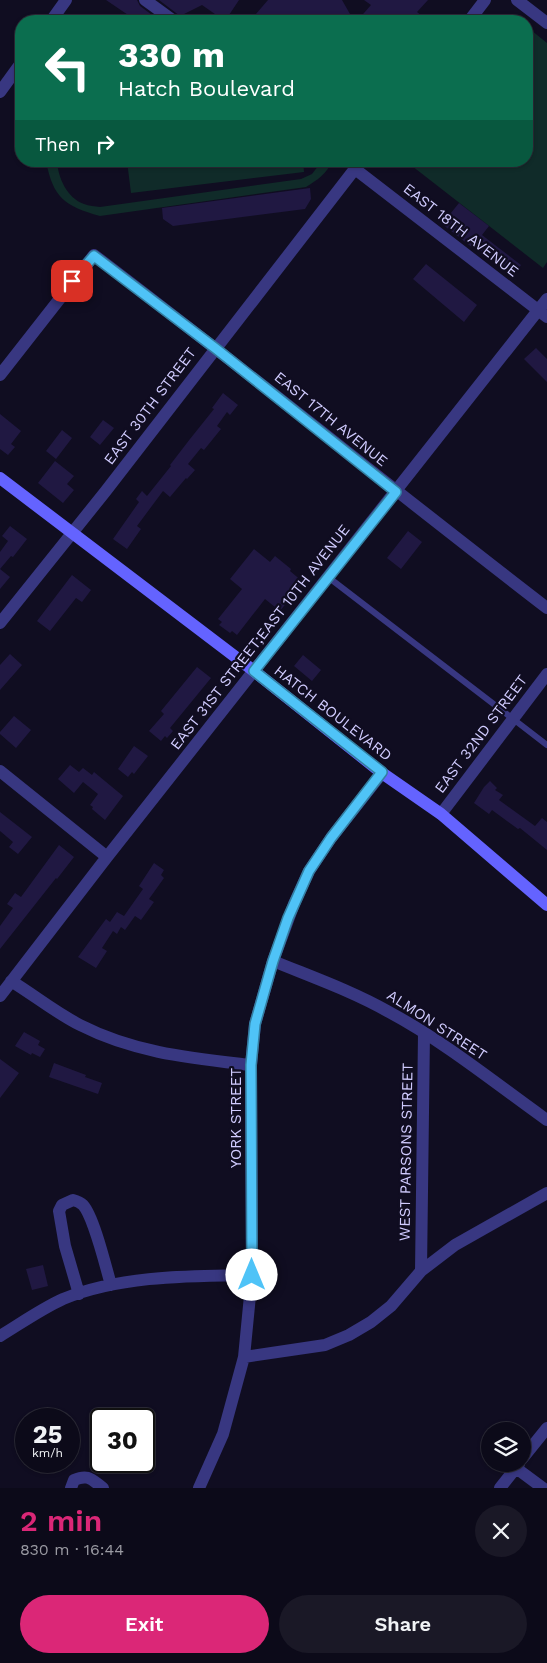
<!DOCTYPE html>
<meta charset="utf-8">
<style>
body{margin:0;font-family:"Work Sans",sans-serif;background:#1a1826;color:#f1f3f6;height:100vh;display:flex;flex-direction:column;font-size:19px;white-space:nowrap}
*{box-sizing:border-box;margin:0}
p{font-size:16px;color:#9a9aa2}
.icon{flex:none;width:28px;height:28px;fill:none;stroke:currentColor;stroke-width:2;stroke-linecap:round;stroke-linejoin:round}
.map{position:relative;height:1488px;overflow:hidden}
.drawer{display:flex;flex-direction:column;background:#0c0a19;flex:1}
.drawer>*{flex:none}
.banner{position:absolute;left:15px;top:15px;width:518px;height:152px;border-radius:20px;box-shadow:0 1px 4px #0004,0 0 0 1px #2c2b38;background:#0b6e4f;color:#fff;overflow:hidden}
.controls{position:absolute;left:481px;top:1422px;display:grid;gap:10px}
.controls a{display:grid;place-items:center;width:50px;height:50px;border-radius:50%;background:#0c0a19;box-shadow:0 1px 4px #0004,0 0 0 1px #2c2b38;font-size:25px}
.speed{position:absolute;left:15px;top:1408px;display:flex;gap:10px;font-size:25px;font-weight:700;text-align:center}
.speed>*{display:grid;place-content:center;width:65px;height:65px;border-radius:50%;background:#0c0a19;box-shadow:0 1px 4px #0004,0 0 0 1px #2c2b38;line-height:1}
.speed small{font-size:12px;font-weight:400}
.speed .limit{border:2px solid #111;border-radius:8px;background:#fff;color:#111}
.pin{position:absolute;display:grid;place-items:center;width:42px;height:42px;color:#fff;margin:-21px;border-radius:10px;box-shadow:0 2px 8px #0006}
.me{position:absolute;width:55px;margin:-28px;rotate:0deg;stroke-linejoin:round;filter:drop-shadow(0 0 4px #0008)}
.turn{display:flex;align-items:center;gap:18px;height:105px;padding:0 20px;font-size:22px}
.turn .icon{width:65px;height:65px;stroke-width:2.5}
.turn b{display:block;font-size:35px;line-height:42px}
.then{display:flex;align-items:center;height:48px;padding:0 20px;background:#0003;gap:10px;font-size:19px}
.round{display:grid;place-items:center;flex:none;width:52px;height:52px;border-radius:26px;background:#1a1826}
.summary{display:flex;align-items:center;justify-content:space-between;height:85px;padding:0 20px}
h1{font-size:30px;font-weight:600;line-height:38px;color:#db2777}
.action{display:flex;gap:10px;margin-top:auto;padding:10px 20px}
.action a{flex:1;height:58px;border-radius:30px;background:#db2777;color:#fff;font-size:20px;font-weight:600;line-height:58px;text-align:center}
.action a+a{background:#1a1826;color:#f1f3f6}
.map>svg:first-child{display:block}
.green{fill:#102b29}
.building{fill:#201842}
.lines{fill:none;stroke-linecap:round;stroke-linejoin:round}
.lane{stroke:#383781;stroke-width:6}
.street{stroke:#383781;stroke-width:12}
.secondary{stroke:#6463ff;stroke-width:12}
.route-casing{stroke:#337fa1;stroke-width:12}
.route{stroke:#4fc3f7;stroke-width:9}
.labels{text-anchor:middle;stroke-width:4.5;stroke-linejoin:round;paint-order:stroke}
.street-label{font-size:15px;fill:#d1ccff;stroke:#100d21}
</style>
<div class="map">
<svg width="547" height="1488" viewBox="0 0 547 1488">
<rect width="100%" height="100%" fill="#100d21"/>
<path class="green" d="M526,26L547,43V262L543,268L412,166V161H526Z
M46,161H57C58,178 67,198 84,204C89,206 95,206 100,207L301,179L312,174L322,161H332C327,174 317,180 306,187L100,216C65,206 53,198 46,161Z
M127,161H303L304,172L131,193Z"/>
<path class="building" d="M106,0H137L140,6L160,21H137Z
M159,0H239L225,21L202,5L180,16Z
M268,0H342L354,21H250Z
M364,0H428L417,12L428,21H357L371,5Z
M310,188L311,199L305,209L173,226L163,219L162,208Z
M459,203L489,226L482,235L521,265L513,276L474,246L473,248L442,224Z
M426,264L477,305L464,322L413,279Z
M536,348L547,359V382L524,359Z
M223,393L238,405L230,415L227,412L217,426L221,429L204,450L201,448L188,464L195,470L187,479L186,478L170,497L163,491L137,526L141,529L127,549L113,539L139,502L136,499L142,491L147,496L171,466L170,465L190,439L214,409L212,408Z
M0,414L21,431L11,444L15,447L8,455L0,449Z
M103,420L114,428L100,445L90,437Z
M62,430L72,438L56,459L46,451Z
M55,461L74,476L67,484L74,490L63,503L38,483Z
M10,526L27,539L13,557L11,556L0,569L10,577L0,589V552L8,541L2,536Z
M408,531L422,542L401,569L387,558Z
M254,549L270,562L275,556L291,569L290,571L303,582L280,611L265,599L237,635L232,631L230,633L219,625L222,622L218,619L242,589L230,579Z
M72,575L91,590L82,602L76,598L50,631L37,621Z
M10,654L22,665L0,690V665Z
M303,655L321,670L312,681L294,666Z
M197,667L211,678L170,728L173,731L167,738L165,736L161,741L149,731L164,714L161,711Z
M14,716L31,730L16,748L0,734V732Z
M134,746L148,756L134,774L132,772L128,777L118,769Z
M70,765L79,772L83,768L92,775L94,772L123,796L105,820L92,809L93,807L90,805L98,794L83,782L74,793L58,779Z
M490,781L497,788L495,790L503,795L499,800L535,826L542,818L547,822V850L520,828L518,829L492,810L489,814L474,803L484,787Z
M0,812L32,837L18,854L9,847L13,842L0,831Z
M59,845L74,857L57,879L56,878L0,949V926L13,908L7,904L15,893L21,897Z
M154,863L164,870L161,875L164,878L149,899L154,902L141,920L135,916L125,930L121,927L117,934L113,931L102,948L107,951L96,968L78,957L106,919L110,922L117,912L124,916L143,889L139,886Z
M24,1032L40,1041L38,1045L45,1049L40,1057L32,1053L31,1055L15,1046Z
M0,1059L19,1073L0,1098Z
M54,1063L86,1075L85,1077L102,1083L98,1094L49,1077Z
M43,1265L48,1286L32,1290L26,1269Z"/>
<g class="lines">
<path class="lane" d="M328,577L547,745"/>
<path class="street" d="M145,0L174,21
M517,0L547,23
M51,21L66,0
M469,21L485,0
M0,92L21,63
M355,169L547,317
M0,375L94,255C247,371 395,491 547,608
M0,623L105,492L361,161
M0,771L107,857
M441,814L547,674
M273,961C312,977 352,991 389,1012C445,1042 495,1083 547,1120
M11,981C34,995 56,1013 80,1025C135,1053 191,1058 251,1065
M0,996L107,857L547,299
M421,1271L424,1033
M79,1294L65,1246L59,1211L62,1205L73,1200C77,1201 80,1202 83,1205C94,1217 106,1268 111,1285
M0,1336C20,1324 41,1309 63,1299C121,1275 191,1276 252,1275
M244,1357L325,1345L349,1335L371,1322L391,1306L421,1271L455,1245L547,1193
M522,1459L547,1428
M516,1468L543,1488
M71,1488L74,1480C88,1474 91,1479 103,1488
M199,1488L223,1434L244,1357L252,1275L251,1065L255,1024L273,961L294,904L309,871L331,838L382,773
M500,1488L519,1464"/>
<path class="secondary" d="M0,478L254,671L382,773L441,814L547,905"/>
</g>
<g class="lines">
<g class="route-casing">
<path id="route" d="M72,281L94,256L215,348L396,492L254,671L382,772L331,838L309,871L288,918L273,961L255,1024L251,1065L252,1275"/>
</g>
<use href="#route" class="route"/>
</g>
<g class="labels">
<g class="street-label">
<text transform="translate(461 230) rotate(38)" y="5">EAST 18TH AVENUE</text>
<text transform="translate(150 406) rotate(-53)" y="5">EAST 30TH STREET</text>
<text transform="translate(331 419) rotate(39)" y="5">EAST 17TH AVENUE</text>
<text transform="translate(260 637) rotate(-52)" y="5">EAST 31ST STREET;EAST 10TH AVENUE</text>
<text transform="translate(333 713) rotate(38)" y="5">HATCH BOULEVARD</text>
<text transform="translate(481 734) rotate(-53)" y="5">EAST 32ND STREET</text>
<text transform="translate(437 1025) rotate(33)" y="5">ALMON STREET</text>
<text transform="translate(236 1118) rotate(-90)" y="5">YORK STREET</text>
<text transform="translate(406 1152) rotate(-89)" y="5">WEST PARSONS STREET</text>
</g>
</g>
</svg>
<div class="controls">
<a><svg class="icon" aria-label="layers" viewBox="0 0 24 24"><path d="M12 4l9 5-9 5-9-5zM3 14l9 5 9-5"/></svg></a>
</div>
<div class="speed"><div>25<small>km/h</small></div><div class="limit">30</div></div>
<div class="pin" style="left:72px;top:281px;background:#d93025"><svg class="icon" aria-label="arrive" viewBox="0 0 24 24"><path d="M6 21V4h12l-3 4 3 4H6"/></svg></div>
<svg class="me" style="left:252px;top:1275px" viewBox="-20 -20 40 40"><circle r="19" fill="#fff"/><path d="M0-13L10 11 0 6-10 11z" fill="#4fc3f7"/></svg>
<div class="banner">
<div class="turn"><svg class="icon" aria-label="left" viewBox="0 0 24 24"><path d="M17 20v-9H6M10 6l-5 5 5 5"/></svg><div><b>330 m</b>Hatch Boulevard</div></div>
<div class="then">Then<svg class="icon" aria-label="right" viewBox="0 0 24 24"><path d="M7 20v-9h11M14 6l5 5-5 5"/></svg></div>
</div>
</div>
<section class="drawer">
<div class="summary"><div><h1>2 min</h1><p>830 m · 16:44</p></div><a class="round"><svg class="icon" aria-label="close" viewBox="0 0 24 24"><path d="M6 6l12 12M18 6L6 18"/></svg></a></div>
<div class="action"><a>Exit</a><a>Share</a></div>
</section>
